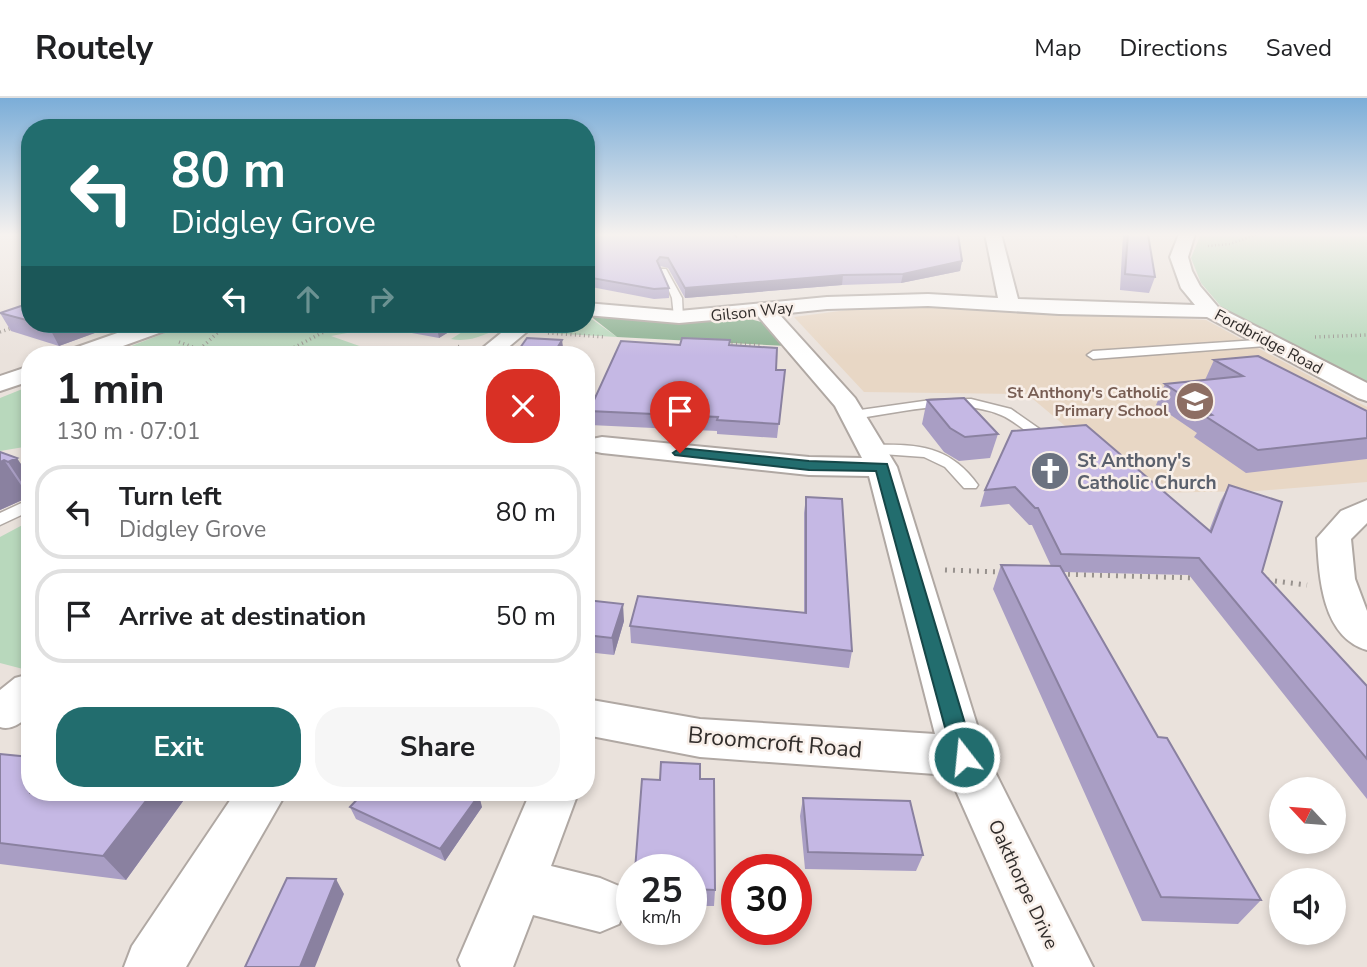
<!DOCTYPE html>
<meta charset="utf-8">
<style>
body{margin:0;font-family:"Nunito Sans",sans-serif;background:#f6f6f6;color:#202124;height:100vh;display:flex;flex-direction:column;font-size:26px;white-space:nowrap}
*{box-sizing:border-box;margin:0}
p{font-size:23px;color:#757577}
.icon{flex:none;width:38px;height:38px;fill:none;stroke:currentColor;stroke-width:2;stroke-linecap:round;stroke-linejoin:round}
.map{position:relative;flex:1;overflow:hidden}
.panel{position:absolute;left:21px;top:248px;width:574px;height:455px;display:flex;flex-direction:column;background:#fff;border-radius:28px;box-shadow:0 4px 10px #0003}
.panel>*{flex:none}
.banner{position:absolute;left:21px;top:21px;width:574px;height:214px;border-radius:28px;box-shadow:0 4px 10px #0003;background:#226d6e;color:#fff;overflow:hidden}
.needle{width:46px;rotate:296deg}
.fabs{position:absolute;left:1269px;top:679px;display:grid;gap:14px}
.fabs a{display:grid;place-items:center;width:77px;height:77px;border-radius:50%;background:#fff;box-shadow:0 4px 10px #0003;font-size:35px}
.speed{position:absolute;left:616px;top:756px;display:flex;gap:14px;font-size:35px;font-weight:700;text-align:center}
.speed>*{display:grid;place-content:center;width:91px;height:91px;border-radius:50%;background:#fff;box-shadow:0 4px 10px #0003;line-height:1}
.speed small{font-size:18px;font-weight:400}
.speed .limit{border:10px solid #d22;background:#fff;color:#111}
.pin{position:absolute;display:grid;place-items:center;width:60px;height:60px;color:#fff;margin:-72px -30px;border-radius:50% 50% 50% 0;rotate:-45deg;box-shadow:0 0 7px #0007}
.pin .icon{rotate:45deg}
.me{position:absolute;width:77px;margin:-38px;rotate:344deg;stroke-linejoin:round;filter:drop-shadow(0 0 5px #0008)}
.turn{display:flex;align-items:center;gap:24px;height:147px;padding:0 35px;font-size:32px}
.turn .icon{width:91px;height:91px;stroke-width:2.5}
.turn b{display:block;font-size:49px;line-height:60px}
.lanes{display:flex;align-items:center;height:66px;padding:0 35px;background:#0003;justify-content:center;gap:35px;direction:ltr}
.lanes .off{opacity:.35}
.round{display:grid;place-items:center;flex:none;width:74px;height:74px;border-radius:28px;background:#f6f6f6}
.head{display:flex;align-items:center;justify-content:space-between;height:119px;padding:0 35px}
h1{font-size:42px;font-weight:700;line-height:52px}
.primary-button{display:flex;gap:14px;margin-top:auto;padding:14px 35px}
.primary-button a{flex:1;height:80px;border-radius:28px;background:#226d6e;color:#fff;font-size:28px;font-weight:700;line-height:80px;text-align:center}
.primary-button a+a{background:#f6f6f6;color:#202124}
ul{padding:0;list-style:none}
li{display:flex;align-items:center;gap:21px;height:94px;margin:0 14px 10px;padding:0 21px;border:4px solid #e0e0e0;border-radius:28px}
li div{flex:1}
li b{display:block;font-size:26px}
li em{font-style:normal}
header{display:flex;align-items:center;gap:42px;box-sizing:border-box;height:98px;padding:0 35px;background:#fff;border-bottom:2px solid #e0e0e0}
header strong{font-size:33px}
nav{display:flex;gap:38px;margin-inline-start:auto;font-size:24px}
.map>svg:first-child{display:block}
.education{fill:#e8d7c5}
.green{fill:#b8d8bc}
.forest{fill:#8ab090}
.lines{fill:none;stroke-linecap:round;stroke-linejoin:round}
.lane-casing{stroke:#b0a8a3;stroke-width:3}
.street-casing{stroke:#b0a8a3;stroke-width:4}
.path-far2{stroke:#98928e;stroke-width:2.5;stroke-dasharray:1 2.5;stroke-linecap:butt}
.path-far1{stroke:#98928e;stroke-width:3.5;stroke-dasharray:1 3.5;stroke-linecap:butt}
.path{stroke:#98928e;stroke-width:5;stroke-dasharray:2 6;stroke-linecap:butt}
.lane{fill:#fff;fill-rule:evenodd}
.street{fill:#fff;fill-rule:evenodd}
.wall{fill:#a99ec4}
.shaded-wall{fill:#8a81a0}
.building{fill:#c5b8e4;stroke:#8a81a0;stroke-width:2}
.route{fill:#226d6e;stroke:#164748;stroke-width:2}
.labels{text-anchor:middle;stroke-width:5;stroke-linejoin:round;paint-order:stroke}
.far-street-label{font-size:16px;fill:#312d2b;stroke:#f8efe9}
.far-education-label{font-size:16px;font-weight:bold;fill:#785e54;stroke:#f8efe9;text-anchor:end}
.worship-label{font-size:19px;font-weight:bold;fill:#5b616d;stroke:#f8efe9;text-anchor:start}
.street-label{font-size:19px;fill:#312d2b;stroke:#f8efe9}
.near-street-label{font-size:23px;fill:#312d2b;stroke:#f8efe9}
</style>
<header>
<strong>Routely</strong>
<nav><a>Map</a><a>Directions</a><a>Saved</a></nav>
</header>
<div class="map">
<svg width="1367" height="869" viewBox="0 0 1367 869">
<rect width="100%" height="100%" fill="#eae2dc"/>
<path class="education" d="M918,208L1206,222L1367,309V384L1257,393L1145,395L1027,296L864,294L794,219L855,211Z"/>
<path class="green" d="M1201,136H1367V288L1224,212L1201,185L1191,160Z
M586,217L617,239L527,234L536,226H586Z
M188,226H385L379,229L331,238L385,257H108Z
M475,226H505C489,236 470,245 451,241Z
M30,288V348L0,353V300Z
M30,423V564L23,571L0,565V439Z"/>
<path class="forest" d="M589,217L653,224L750,221L765,225L787,248L617,239Z"/>
<g class="lines">
<g class="lane-casing">
<path id="lane" d="M660,171H666L682,200L683,221L674,219L672,200Z
M1273,241L1279,245L1277,247L1093,261L1087,257L1093,253Z
M971,301L1011,311L1041,332L1034,336L1029,335C1020,329 1011,321 1001,317C956,298 900,315 853,321L846,317L853,313L931,302Z
M873,347C918,346 950,348 978,387L976,390H964L945,369L924,359L868,355L865,352Z
M0,363L30,369V379L0,373Z
M30,401V413L0,427V415Z"/>
</g>
<g class="street-casing">
<path id="street" d="M985,136H1001L1018,201L1195,207L1181,190L1170,159L1179,136H1195L1188,159L1192,173L1200,188L1218,209L1367,285V303L1358,300L1207,219L1059,216L928,208L827,211L779,216L855,300L897,369L986,656L1093,869H1034L949,677L700,659L586,637V601L700,621L935,636L869,378L809,377L602,355L592,353L588,347L592,341L602,339L809,359L862,360L835,308L758,218L679,225L586,217V205L679,213L827,199L928,196L998,200Z
M143,226H173L170,231L98,257H65L69,252Z
M512,226H536L499,257H474Z
M30,268V283L0,293V278Z
M1367,402V425L1351,441L1355,481L1367,513V552C1322,539 1319,479 1317,440L1341,413Z
M30,576V617C22,624 11,633 0,629V592L15,580Z
M235,695H286L186,869H124L132,848Z
M530,695H578L551,768L600,780L619,788L627,807L619,826L600,834L533,817L513,869H461L458,862Z"/>
</g>
<path class="path-far2" d="M1208,148L1230,146L1258,136"/>
<path class="path-far1" d="M0,234L12,230
M548,235L606,239
M1315,239L1367,237
M179,244L214,257
M727,245L760,247
M200,251L227,226
M268,257L295,249L339,226
M428,257L461,248"/>
<path class="path" d="M945,472L1003,474
M1060,476L1195,480
M1267,482L1307,487"/>
<use href="#lane" class="lane"/>
<use href="#street" class="street"/>
</g>
<path class="wall" d="M586,136L736,138L962,163L960,173L901,185L842,187L685,200L668,170L660,168L669,190V200L654,201L586,188Z
M1123,136H1148L1155,179L1149,195L1120,192Z
M30,205V226H100L103,232L59,248L11,233L0,215Z
M378,226H462L439,240L379,229Z
M680,247L730,248L776,272H785L777,340L717,336V333L590,327L589,313Z
M1214,262L1367,313V361L1246,375L1194,339L1197,335L1156,307L1165,286L1205,282Z
M927,302L998,336L990,360L959,363L944,354L922,326Z
M1012,333L1209,433L1220,404L1229,387L1262,474L1367,588V701L1189,477L1064,474L1158,639L1261,802L1238,826L1142,823L993,491L1001,467L1051,468L1032,427H1029L1009,406L980,409L985,392Z
M0,354L30,380V399H29L0,412Z
M806,399L852,553L849,570L631,545L630,528L804,514V415Z
M586,502L624,523L614,557L586,554Z
M0,656L186,699L126,782L0,766Z
M700,681L715,792L714,808H691V772L660,682Z
M803,700L923,757L916,773L805,771L800,718Z
M350,709H482L445,763L356,721Z"/>
<path class="shaded-wall" d="M962,163L960,173L901,185L903,176Z
M843,177L842,187L685,200V190Z
M58,226H100L103,232L59,248L49,229Z
M443,226H462L439,240L437,230Z
M562,242L563,249L558,257H553Z
M17,360L30,380V397L8,364Z
M4,362L29,399L0,412V364Z
M623,506L624,523L614,557L612,540Z
M152,695H182L186,699L126,782L103,758Z
M479,697L482,709L445,763L440,751Z
M336,781L344,796L315,869H300Z"/>
<path class="building" d="M586,136H734L736,138V136H958L962,163L903,176L843,177L685,190L668,160L660,159L657,163L669,190L654,191L586,179Z
M1128,136H1148L1155,179L1125,176Z
M30,205V223L0,215Z
M38,226H58L49,229Z
M415,226H443L437,230Z
M527,240L562,242L553,257H515Z
M682,240L730,242L729,247L777,250L776,272H785L779,326L717,322L718,319L589,313L621,243L680,247Z
M1258,258L1367,313V340L1258,352L1205,318L1212,317L1165,286L1243,278L1214,262Z
M964,300L998,336L965,339L950,330L927,302Z
M1086,327L1211,434L1229,387L1282,404L1262,474L1367,588V661L1199,460L1061,456L1038,410H1035L1015,389L985,392L1012,333Z
M0,354L17,360L8,364L4,362L0,364Z
M806,399L842,401L852,553L630,528L638,498L806,515Z
M1001,467L1060,468L1158,639L1167,640L1261,802L1161,799Z
M586,502L623,506L612,540L586,537Z
M0,656L30,659V695H152L103,758L0,745Z
M661,664L700,666V681H714L715,792L691,791V772H635L642,681L660,682Z
M363,695H473L479,697L440,751L350,709Z
M803,700L910,703L923,757L808,754Z
M287,780L336,781L300,869H245Z"/>
<linearGradient id="sky" x2="0" y2="1"><stop stop-color="#7badd8"/><stop offset="0.53" stop-color="#f6f2ef"/><stop offset="1" stop-color="#f6f2ef" stop-opacity="0"/></linearGradient>
<rect width="1367" height="258" fill="url(#sky)"/>
<path class="route" d="M680,350L809,363L887,366L975,659L972,665L964,668L957,665L953,659L876,373L809,372L675,357L673,355Z"/>
<defs>
<g id="school-disc" transform="scale(2.0125)"><circle r="9.5" fill="#8d6e63" stroke="#f8efe9"/><path d="M0-5L7-2L0 1L-7-2ZM-4 1L0 2.5L4 1V4Q0 6-4 4Z" fill="#fff"/></g>
<g id="church-disc" transform="scale(2.0125)"><circle r="9.5" fill="#6b7280" stroke="#f8efe9"/><path d="M-1.2-6h2.4v3.5h3.3v2.4h-3.3V6h-2.4V-.1h-3.3v-2.4h3.3Z" fill="#fff"/></g>
</defs>
<g fill-rule="evenodd">
<use href="#school-disc" x="1195" y="303"/>
<use href="#church-disc" x="1050" y="373"/>
</g>
<g class="labels">
<g class="far-street-label">
<text transform="translate(752 213) rotate(-6)" y="6">Gilson Way</text>
<text transform="translate(1269 243) rotate(28)" y="6">Fordbridge Road</text>
</g>
<g class="far-education-label">
<text x="1168" y="300">St Anthony's Catholic<tspan x="1168" dy="18">Primary School</tspan></text>
</g>
<g class="worship-label">
<text x="1077" y="369">St Anthony's<tspan x="1077" dy="22">Catholic Church</tspan></text>
</g>
<g class="street-label">
<text transform="translate(1024 786) rotate(65)" y="7">Oakthorpe Drive</text>
</g>
<g class="near-street-label">
<text transform="translate(775 644) rotate(5)" y="8">Broomcroft Road</text>
</g>
</g>
</svg>
<div class="fabs">
<a><svg class="needle" viewBox="-14 -14 28 28"><path d="M0-13l5 13h-10z" fill="#e53935"/><path d="M0 13l5-13h-10z" fill="#757577"/></svg></a>
<a><svg class="icon" aria-label="sound" viewBox="0 0 24 24"><path d="M4 9h4l5-4v14l-5-4H4zM17 9q2 3 0 6"/></svg></a>
</div>
<div class="speed"><div>25<small>km/h</small></div><div class="limit">30</div></div>
<div class="pin" style="left:680px;top:355px;background:#d93025"><svg class="icon" aria-label="arrive" viewBox="0 0 24 24"><path d="M6 21V4h12l-3 4 3 4H6"/></svg></div>
<svg class="me" style="left:964px;top:659px" viewBox="-20 -20 40 40"><circle r="17" fill="#226d6e" stroke="#fff" stroke-width="3"/><path d="M0-11L8 9 0 5-8 9z" fill="#fff"/></svg>
<div class="banner">
<div class="turn"><svg class="icon" aria-label="left" viewBox="0 0 24 24"><path d="M17 20v-9H6M10 6l-5 5 5 5"/></svg><div><b>80 m</b>Didgley Grove</div></div>
<div class="lanes"><svg class="icon" aria-label="left" viewBox="0 0 24 24"><path d="M17 20v-9H6M10 6l-5 5 5 5"/></svg><svg class="icon off" aria-label="ahead" viewBox="0 0 24 24"><path d="M12 20V5M6 11l6-6 6 6"/></svg><svg class="icon off" aria-label="right" viewBox="0 0 24 24"><path d="M7 20v-9h11M14 6l5 5-5 5"/></svg></div>
</div>
<section class="panel">
<div class="head"><div><h1>1 min</h1><p>130 m · 07:01</p></div><a class="round" style="background:#d93025;color:#fff"><svg class="icon" aria-label="close" viewBox="0 0 24 24"><path d="M6 6l12 12M18 6L6 18"/></svg></a></div>
<ul>
<li><svg class="icon" aria-label="left" viewBox="0 0 24 24"><path d="M17 20v-9H6M10 6l-5 5 5 5"/></svg><div><b>Turn left</b><p>Didgley Grove</p></div><em>80 m</em></li>
<li><svg class="icon" aria-label="arrive" viewBox="0 0 24 24"><path d="M6 21V4h12l-3 4 3 4H6"/></svg><div><b>Arrive at destination</b></div><em>50 m</em></li>
</ul>
<div class="primary-button"><a>Exit</a><a>Share</a></div>
</section>
</div>
